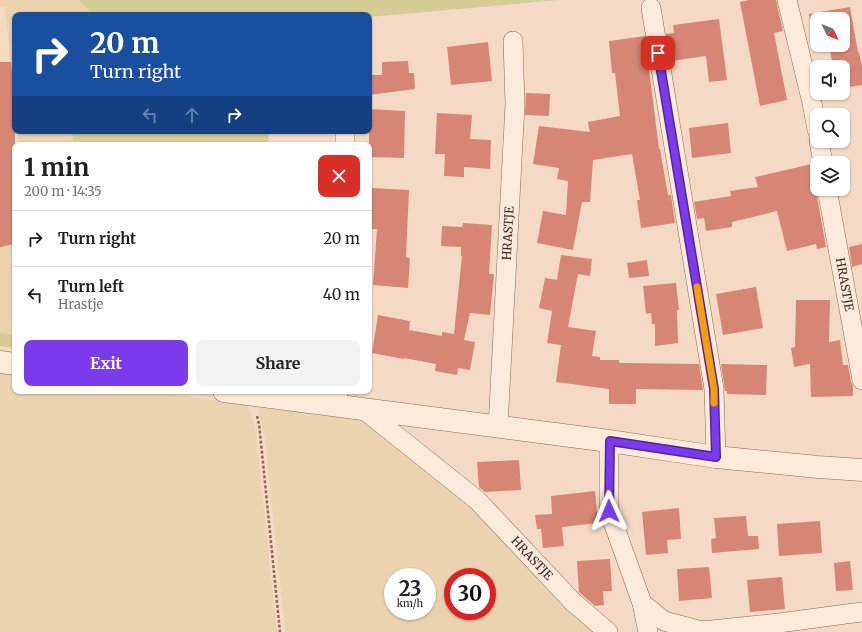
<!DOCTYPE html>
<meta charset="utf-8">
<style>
body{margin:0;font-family:Merriweather,serif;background:#f2f2f2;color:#202124;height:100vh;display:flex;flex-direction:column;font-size:15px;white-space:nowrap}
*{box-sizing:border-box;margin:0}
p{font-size:13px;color:#757577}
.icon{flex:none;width:22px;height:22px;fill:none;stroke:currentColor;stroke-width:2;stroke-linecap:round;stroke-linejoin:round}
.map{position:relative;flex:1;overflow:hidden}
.drawer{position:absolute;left:12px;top:142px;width:360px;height:252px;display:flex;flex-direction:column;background:#fff;border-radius:8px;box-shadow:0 1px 3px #0004}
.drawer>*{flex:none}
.banner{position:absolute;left:12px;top:12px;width:360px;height:122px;border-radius:8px;box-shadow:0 1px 3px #0004;background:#1a4fa0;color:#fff;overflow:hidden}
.needle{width:26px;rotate:133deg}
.tools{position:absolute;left:810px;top:12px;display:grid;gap:8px}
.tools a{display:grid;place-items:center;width:40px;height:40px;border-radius:8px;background:#fff;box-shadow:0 1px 3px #0004;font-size:20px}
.speed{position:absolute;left:384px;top:568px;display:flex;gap:8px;font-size:20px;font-weight:700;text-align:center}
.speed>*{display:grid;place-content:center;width:52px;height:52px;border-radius:50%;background:#fff;box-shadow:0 1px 3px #0004;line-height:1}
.speed small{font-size:10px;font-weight:400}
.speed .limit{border:6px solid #d22;background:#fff;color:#111}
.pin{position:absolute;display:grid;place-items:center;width:34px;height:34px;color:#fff;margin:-17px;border-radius:8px;box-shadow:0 2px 6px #0006}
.me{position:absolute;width:44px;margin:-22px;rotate:359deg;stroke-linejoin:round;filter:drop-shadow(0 0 3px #0008)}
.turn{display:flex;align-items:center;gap:14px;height:84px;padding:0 12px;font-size:18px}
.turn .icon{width:52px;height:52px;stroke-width:2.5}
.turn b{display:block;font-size:28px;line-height:34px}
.lanes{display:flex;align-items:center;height:38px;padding:0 12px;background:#0003;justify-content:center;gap:20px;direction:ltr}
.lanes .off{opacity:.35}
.round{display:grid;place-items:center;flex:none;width:42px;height:42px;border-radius:8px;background:#f2f2f2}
.head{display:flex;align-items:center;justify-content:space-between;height:68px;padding:0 12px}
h1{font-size:24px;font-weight:700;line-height:30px}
.button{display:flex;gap:8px;margin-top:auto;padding:8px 12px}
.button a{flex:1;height:46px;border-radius:8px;background:#7c3aed;color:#fff;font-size:16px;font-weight:700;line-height:46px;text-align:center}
.button a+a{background:#f2f2f2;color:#202124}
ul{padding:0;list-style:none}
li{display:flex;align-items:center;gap:12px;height:56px;padding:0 12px;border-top:1px solid #e0e0e0}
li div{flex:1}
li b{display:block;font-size:15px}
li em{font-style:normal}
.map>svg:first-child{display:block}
.farmland{fill:#ebd3b0;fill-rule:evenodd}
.green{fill:#d4cd96}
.building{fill:#d78675}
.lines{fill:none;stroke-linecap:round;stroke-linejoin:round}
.minor-casing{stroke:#926857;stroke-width:20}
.tertiary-casing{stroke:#926857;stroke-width:23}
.path{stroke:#926857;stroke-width:2.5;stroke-dasharray:3 2;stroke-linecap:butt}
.minor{stroke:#fdead9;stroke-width:19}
.tertiary{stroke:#fdead9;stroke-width:22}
.route-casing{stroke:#51269a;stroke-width:10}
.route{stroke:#7c3aed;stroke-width:7}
.slow{stroke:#f59e0b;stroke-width:7}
.labels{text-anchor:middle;stroke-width:4;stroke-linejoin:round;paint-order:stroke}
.street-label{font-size:12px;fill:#40261d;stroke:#fae6d5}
</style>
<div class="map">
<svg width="862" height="632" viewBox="0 0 862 632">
<rect width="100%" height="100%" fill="#f4dac4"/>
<path class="farmland" d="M0,0H79L93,15H15V105L5,7H0Z
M18,131H72L73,145H19Z
M15,244V335L0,333V247Z
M0,373L15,375V391H139L203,398L247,406L252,415L256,435L277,632H0Z
M258,408L293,411L371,422L475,505L597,632H285L265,439ZM393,577H427V611H393ZM453,577H487V611H453Z"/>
<path class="green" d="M79,0H559L369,17V15H93Z
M72,131H269L268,145H73Z
M0,333L15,335V348L0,346Z"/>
<path class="building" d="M749,0H776L783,31L774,33L787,100L760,106L740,2Z
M850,7L858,52H859L862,66V85L843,88V67H833L829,45H843V19H817V40L813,41L809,14Z
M719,19L727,80L709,82L706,56L671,61L666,34L674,33L673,25Z
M645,36L650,68L649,69L659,149H660L668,195H671L675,223L641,228L637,200H640L632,154L593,160L590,202H582L573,250L537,243L543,211L566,215L568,181L557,179L559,168L533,164L539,126L590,132L588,122L620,116L615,73H612L609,41Z
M488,42L492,81L451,85L447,47Z
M408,61L409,73H414L415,89L369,95V75H382V62Z
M0,62H11L15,105V244L0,247Z
M526,93L550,94L549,116L525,115Z
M369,109L405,111L404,158L369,157Z
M437,113L472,115L470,139L491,140L490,169L464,167V177L444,176L445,154H435Z
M728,123L731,153L692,158L689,128Z
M812,164L814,170L817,172L816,191L826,247L817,249L816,244L787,251L777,211L732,222V227L706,231L704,218L697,219L694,202L731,196L730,191L758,187L755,177Z
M372,188L409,190L406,257L410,258L408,288L373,285L377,229H370Z
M463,223L492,225L489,274H494L490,315L470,313L464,340L475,342L470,370L458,368L457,375L435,371L436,364L404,358V359L372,353L378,315L410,321L409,330L442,336V332L454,334L462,256H461V247L441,246L442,226L462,227Z
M862,244V264L852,267L849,247Z
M561,255L592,259L590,276L578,274L568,327L596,331L592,356L600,357V360H619V363L699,364L703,390L636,389V404H609V389L556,382L561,345L547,343L552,311L539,308L545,278L557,280Z
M647,260L649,276L629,278L627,263Z
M676,283L679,310H677L678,343L655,346V324H652L651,313L646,314L643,286Z
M756,287L763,328L723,335L716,294Z
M796,300H830L829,342L840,340L843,365H848L851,382L853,386V396L811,397L810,364L794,367L791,348L795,347Z
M721,364L767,365L766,395L727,394V391H725Z
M519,460L521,490L485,492L479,487L477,462Z
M595,491L598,523L562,527L564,546L543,548L541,529H537L535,515L552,514L551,496Z
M679,508L681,539L667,540L668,553L646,555L642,512Z
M746,516L748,536H758L759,549L712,553L711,539L716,538L714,518Z
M820,521L822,553L779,556L777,524Z
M610,559L612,591H603L604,605L595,606L579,592L577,561Z
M850,561L853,590L836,591L834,563Z
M709,567L712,598L679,601L677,569Z
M782,577L785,609L750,612L747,580Z"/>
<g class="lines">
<g class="minor-casing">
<g id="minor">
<path d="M787,0L812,103L817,130"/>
<path d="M651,8L714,389L716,457"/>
<path d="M819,141L823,163"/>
<path d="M345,145V131"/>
<path id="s1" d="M827,189L862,380"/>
<path d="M337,406L338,391"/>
<path id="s2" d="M363,409L477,500L573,602L608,632"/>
<path id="s3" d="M498,427L515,104L513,41"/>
<path d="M609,441V511L642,603L648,632"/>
<path d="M642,603L664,621L702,631L779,623L862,612"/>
</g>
</g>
<g class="tertiary-casing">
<path id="tertiary" d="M0,362L15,364
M224,391L609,441L716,457L818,467L862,470"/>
</g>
<path class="path" d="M257,416L259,424L262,453L280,632"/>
<use href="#minor" class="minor"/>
<use href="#tertiary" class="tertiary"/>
</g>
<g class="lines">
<g class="route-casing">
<path id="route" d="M609,511L610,441L716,457L714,389L658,53"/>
</g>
<use href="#route" class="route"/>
<path class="slow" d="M697,287L714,389V403"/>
</g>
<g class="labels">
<g class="street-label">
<text dy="4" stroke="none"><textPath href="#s3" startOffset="194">HRASTJE</textPath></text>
<text dy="4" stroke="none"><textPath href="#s1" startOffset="97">HRASTJE</textPath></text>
<text dy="4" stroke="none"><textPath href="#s2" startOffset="226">HRASTJE</textPath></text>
</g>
</g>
</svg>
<div class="tools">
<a><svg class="needle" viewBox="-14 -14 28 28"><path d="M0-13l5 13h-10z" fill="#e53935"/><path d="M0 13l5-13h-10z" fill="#757577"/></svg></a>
<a><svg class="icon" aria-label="sound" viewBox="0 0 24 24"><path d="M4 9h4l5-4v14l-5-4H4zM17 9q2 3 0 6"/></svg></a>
<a><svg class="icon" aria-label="search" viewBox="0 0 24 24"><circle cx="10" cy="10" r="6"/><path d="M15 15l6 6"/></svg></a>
<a><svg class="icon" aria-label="layers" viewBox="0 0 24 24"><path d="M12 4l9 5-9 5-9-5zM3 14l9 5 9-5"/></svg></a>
</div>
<div class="speed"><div>23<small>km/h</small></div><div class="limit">30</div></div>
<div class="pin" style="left:658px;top:53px;background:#d93025"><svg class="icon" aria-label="arrive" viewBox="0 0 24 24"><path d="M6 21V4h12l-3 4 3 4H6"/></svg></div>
<svg class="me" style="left:609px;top:511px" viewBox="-20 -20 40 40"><path d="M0-17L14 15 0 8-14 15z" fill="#7c3aed" stroke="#fff" stroke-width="4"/></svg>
<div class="banner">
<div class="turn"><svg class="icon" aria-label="right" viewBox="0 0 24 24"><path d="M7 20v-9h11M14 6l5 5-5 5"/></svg><div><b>20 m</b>Turn right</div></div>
<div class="lanes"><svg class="icon off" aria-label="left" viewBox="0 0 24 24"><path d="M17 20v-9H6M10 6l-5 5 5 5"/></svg><svg class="icon off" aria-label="ahead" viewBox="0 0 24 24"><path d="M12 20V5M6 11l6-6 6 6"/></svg><svg class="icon" aria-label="right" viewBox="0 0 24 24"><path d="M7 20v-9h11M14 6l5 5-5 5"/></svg></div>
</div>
<section class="drawer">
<div class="head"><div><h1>1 min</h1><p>200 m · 14:35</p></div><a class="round" style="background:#d93025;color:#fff"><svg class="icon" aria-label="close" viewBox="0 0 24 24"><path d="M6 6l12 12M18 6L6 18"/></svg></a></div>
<ul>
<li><svg class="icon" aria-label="right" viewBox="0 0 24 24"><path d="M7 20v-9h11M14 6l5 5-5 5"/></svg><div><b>Turn right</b></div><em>20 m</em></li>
<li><svg class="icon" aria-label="left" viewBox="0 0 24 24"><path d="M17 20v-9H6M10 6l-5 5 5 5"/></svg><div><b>Turn left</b><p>Hrastje</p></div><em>40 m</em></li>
</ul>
<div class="button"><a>Exit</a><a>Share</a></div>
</section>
</div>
